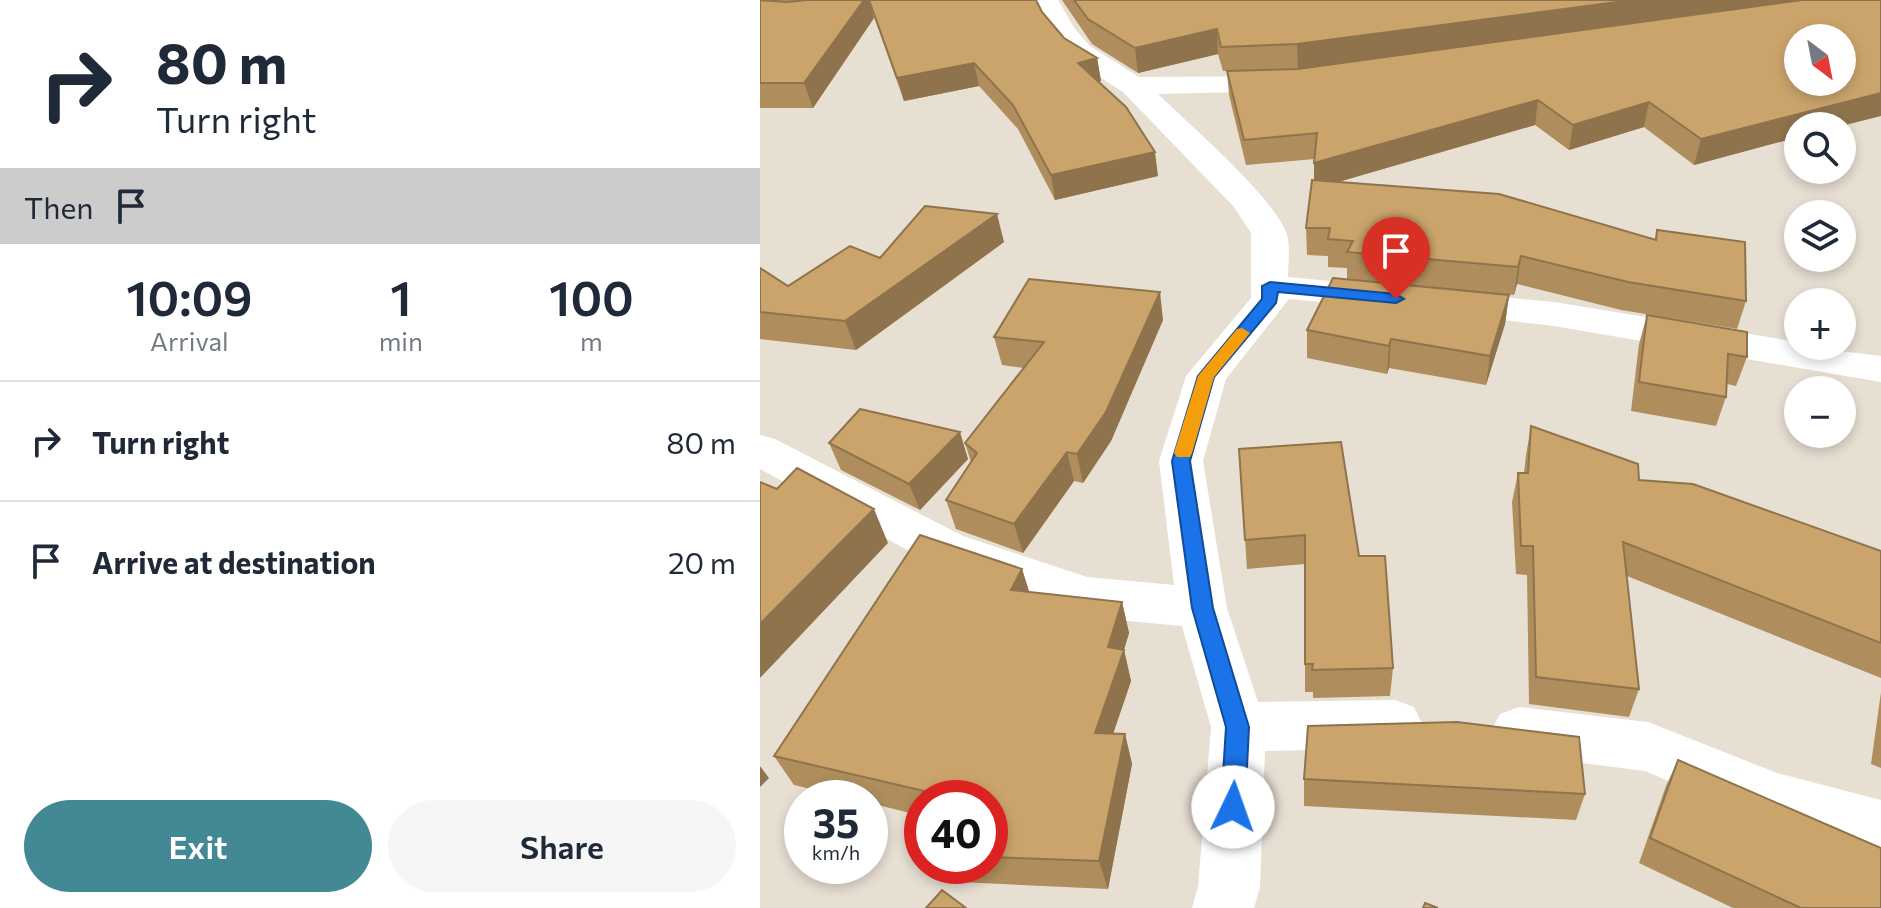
<!DOCTYPE html>
<meta charset="utf-8">
<style>
body{margin:0;font-family:Commissioner,sans-serif;background:#f6f6f7;color:#1f2937;height:100vh;display:flex;flex-direction:column;font-size:30px;white-space:nowrap}
*{box-sizing:border-box;margin:0}
p{font-size:26px;color:#747a83}
.icon{flex:none;width:44px;height:44px;fill:none;stroke:currentColor;stroke-width:2;stroke-linecap:round;stroke-linejoin:round}
.map{position:relative;flex:1;overflow:hidden}
.side{display:flex;flex-direction:column;background:#fff;width:760px}
.side>*{flex:none}
.hud{background:#fff;color:#1f2937;overflow:hidden}
.needle{width:52px;rotate:148deg}
.controls{position:absolute;left:1024px;top:24px;display:grid;gap:16px}
.controls a{display:grid;place-items:center;width:72px;height:72px;border-radius:50%;background:#fff;box-shadow:0 4px 12px #0003;font-size:40px}
.speed{position:absolute;left:24px;top:780px;display:flex;gap:16px;font-size:40px;font-weight:700;text-align:center}
.speed>*{display:grid;place-content:center;width:104px;height:104px;border-radius:50%;background:#fff;box-shadow:0 4px 12px #0003;line-height:1}
.speed small{font-size:20px;font-weight:400}
.speed .limit{border:12px solid #d22;background:#fff;color:#111}
.pin{position:absolute;display:grid;place-items:center;width:68px;height:68px;color:#fff;margin:-82px -34px;border-radius:50% 50% 50% 0;rotate:-45deg;box-shadow:0 0 8px #0007}
.pin .icon{rotate:45deg}
.me{position:absolute;width:88px;margin:-44px;rotate:3deg;stroke-linejoin:round;filter:drop-shadow(0 0 6px #0008)}
.turn{display:flex;align-items:center;gap:28px;height:168px;padding:0 24px;font-size:36px}
.turn .icon{width:104px;height:104px;stroke-width:2.5}
.turn b{display:block;font-size:56px;line-height:68px}
.then{display:flex;align-items:center;height:76px;padding:0 24px;background:#0003;gap:16px;font-size:30px}
.eta{display:flex;justify-content:space-evenly;align-items:center;height:136px;text-align:center}
.eta b{font-size:48px;font-weight:600;line-height:56px}
.cta{display:flex;gap:16px;margin-top:auto;padding:16px 24px}
.cta a{flex:1;height:92px;border-radius:48px;background:#438895;color:#fff;font-size:32px;font-weight:600;line-height:92px;text-align:center}
.cta a+a{background:#f6f6f7;color:#1f2937}
ul{padding:0;list-style:none}
li{display:flex;align-items:center;gap:24px;height:120px;padding:0 24px;border-top:2px solid #e0e1e3}
li div{flex:1}
li b{display:block;font-size:30px}
li em{font-style:normal}
main{display:flex;flex:1;min-height:0}
.map>svg:first-child{display:block}
.lines{fill:none;stroke-linecap:round;stroke-linejoin:round}
.minor{fill:#fff;fill-rule:evenodd}
.wall{fill:#af8d5d}
.shaded-wall{fill:#8e734c}
.building{fill:#cba46c;stroke:#8e734c;stroke-width:2;fill-rule:evenodd}
.route{fill:#1a73e8;stroke:#114b97;stroke-width:2}
.slow{fill:#f59e0b}
</style>
<main>
<section class="side">
<div class="hud">
<div class="turn"><svg class="icon" aria-label="right" viewBox="0 0 24 24"><path d="M7 20v-9h11M14 6l5 5-5 5"/></svg><div><b>80 m</b>Turn right</div></div>
<div class="then">Then<svg class="icon" aria-label="arrive" viewBox="0 0 24 24"><path d="M6 21V4h12l-3 4 3 4H6"/></svg></div>
</div>
<div class="eta">
<div><b>10:09</b><p>Arrival</p></div>
<div><b>1</b><p>min</p></div>
<div><b>100</b><p>m</p></div>
</div>
<ul>
<li><svg class="icon" aria-label="right" viewBox="0 0 24 24"><path d="M7 20v-9h11M14 6l5 5-5 5"/></svg><div><b>Turn right</b></div><em>80 m</em></li>
<li><svg class="icon" aria-label="arrive" viewBox="0 0 24 24"><path d="M6 21V4h12l-3 4 3 4H6"/></svg><div><b>Arrive at destination</b></div><em>20 m</em></li>
</ul>
<div class="cta"><a>Exit</a><a>Share</a></div>
</section>
<div class="map">
<svg width="1121" height="908" viewBox="0 0 1121 908">
<rect width="100%" height="100%" fill="#e8dfd3"/>
<g class="lines">
<path class="minor" d="M272,0H298L315,29L330,46L379,77L536,76L541,82L536,88L526,91L398,94C428,123 514,198 526,232C531,244 528,264 528,277L624,286L637,289L643,297L637,305L624,308L529,299L466,379L443,461L467,608L498,702L635,700L654,707L662,724L654,741L635,748L505,751L500,887L494,908H432L438,887L451,727L422,626L327,617L169,562L0,469V435L15,439L203,536L327,577L414,585L399,461L426,376L491,298V233L474,207L363,92L310,58L289,33Z
M689,292L794,302L1038,342V346L1121,356V382L794,326L676,312L670,304L676,296Z
M759,707L888,722L1017,773L1121,800V856L1015,826L885,771L759,755L740,748L731,731L740,714Z"/>
</g>
<path class="wall" d="M0,0H109L114,18L53,108H0Z
M109,0L282,12L304,38L337,58L341,81L338,82L398,176L295,200L258,129L219,86L144,101L116,22Z
M302,0H1042L1115,117L1081,126H1038V137L934,165L884,127L809,150L775,125L578,182L895,240L897,230L986,301L977,329L861,310L757,284L754,295L612,282L749,295L745,324L726,385L629,368L627,374L547,358V330L587,279V268L568,267V256L547,255L546,228L554,180V159L486,165L469,95L467,71H463L458,54L378,73L332,44Z
M244,242L96,350L0,339V268L28,286L120,258Z
M887,315L987,357L976,386L967,384L966,397L956,426L871,411L879,344Z
M403,320L351,441L323,483L314,481L263,553L196,529L186,500L211,462L205,443L264,368L242,365L234,337Z
M771,426L879,480L1121,551V678L867,576L879,689L869,717L769,704L767,575L756,574L752,502L758,473H764L766,455Z
M69,443L208,459L160,510L81,470Z
M479,449L599,556L633,668L630,696L553,698V692H545V564L487,569Z
M262,569L269,592L362,602L369,633L364,650L371,681L353,734H365L372,764L348,889L198,882L189,866H230V798H162V816L110,803V798H88L34,785L14,756Z
M1121,692V768L1111,764Z
M918,760L1121,908H973L879,863L906,786Z
M544,779L825,794L816,820L544,806Z"/>
<path class="shaded-wall" d="M104,0H109L114,18L53,108L44,83Z
M872,0H1042L538,69L537,44Z
M457,29L458,54L378,73L375,48Z
M337,58L341,81L322,86L318,63Z
M214,63L219,86L144,101L137,78Z
M1121,93V116L1081,126H1038V137L934,165L941,139Z
M778,100L775,125L554,189V163Z
M889,102L884,127L809,150L813,125Z
M395,152L398,176L295,200L291,175Z
M237,214L244,242L96,350L85,321Z
M761,256L757,284L754,295L758,267Z
M400,292L403,320L351,441L323,483L317,454Z
M749,295L745,324L726,385L730,356Z
M631,339L629,368L627,374L629,346Z
M200,432L208,459L160,510L149,484Z
M307,452L314,481L263,553L254,524Z
M114,509L128,543L0,678V624Z
M262,569L272,601L251,590Z
M362,602L369,633L362,656L364,650L371,681L343,763L335,733L348,647Z
M365,734L372,764L348,889L339,861Z
M0,766L9,778L0,787Z"/>
<path class="building" d="M0,0L27,2L47,0H104L44,83H0Z
M109,0H276L282,12L304,38L337,58L318,63L366,107L395,152L291,175L253,105L214,63L137,78Z
M314,0H872L537,44L461,47L457,29L375,48L328,19Z
M1042,0H1121V93L941,139L889,102L813,125L778,100L554,163L557,133L484,140L467,71L538,69ZM1038,38H1082V82H1038Z
M552,180L739,194L896,240L897,230L985,242L986,301L868,282L761,256L758,267L587,252L593,241L568,239L570,228H546Z
M165,206L237,214L85,321L0,312V268L28,286L90,246L120,258Z
M573,278L749,295L730,356L631,339L629,346L547,330Z
M269,279L400,292L346,412L317,454L307,452L254,524L186,500L217,453L205,443L284,342L234,337Z
M887,315L987,332V357L968,354L966,397L879,382Z
M100,409L200,432L149,484L69,443Z
M771,426L878,464L879,480L933,484L1121,551V643L863,542L879,689L776,677L773,546H761L758,473H768Z
M581,442L599,556H625L633,668L552,670L553,664H545V535L485,540L479,449Z
M37,468L114,509L0,624V482L17,489Z
M160,535L262,569L251,590L362,602L348,647L364,650L335,733L365,734L339,861L230,857V798H194L14,756Z
M697,722L819,737L825,794L544,779L548,726Z
M918,760L1121,848V908H1041L890,838Z
M182,890L206,908H166Z
M665,903L678,908H663Z"/>
<path class="route" d="M510,282L636,294L644,299L636,303L518,292L516,303L454,377L430,461L453,608L489,727L485,807L482,815L473,818L465,815L461,807L466,727L432,608L412,461L438,376L502,299V286Z"/>
<path class="slow" d="M482,328L490,333L454,377L432,453L430,457H417L414,453L438,376L477,329Z"/>
</svg>
<div class="controls">
<a><svg class="needle" viewBox="-14 -14 28 28"><path d="M0-13l5 13h-10z" fill="#e53935"/><path d="M0 13l5-13h-10z" fill="#747a83"/></svg></a>
<a><svg class="icon" aria-label="search" viewBox="0 0 24 24"><circle cx="10" cy="10" r="6"/><path d="M15 15l6 6"/></svg></a>
<a><svg class="icon" aria-label="layers" viewBox="0 0 24 24"><path d="M12 4l9 5-9 5-9-5zM3 14l9 5 9-5"/></svg></a>
<a>+</a>
<a>−</a>
</div>
<div class="speed"><div>35<small>km/h</small></div><div class="limit">40</div></div>
<div class="pin" style="left:636px;top:299px;background:#d93025"><svg class="icon" aria-label="arrive" viewBox="0 0 24 24"><path d="M6 21V4h12l-3 4 3 4H6"/></svg></div>
<svg class="me" style="left:473px;top:807px" viewBox="-20 -20 40 40"><circle r="19" fill="#fff"/><path d="M0-13L10 11 0 6-10 11z" fill="#1a73e8"/></svg>
</div>
</main>
